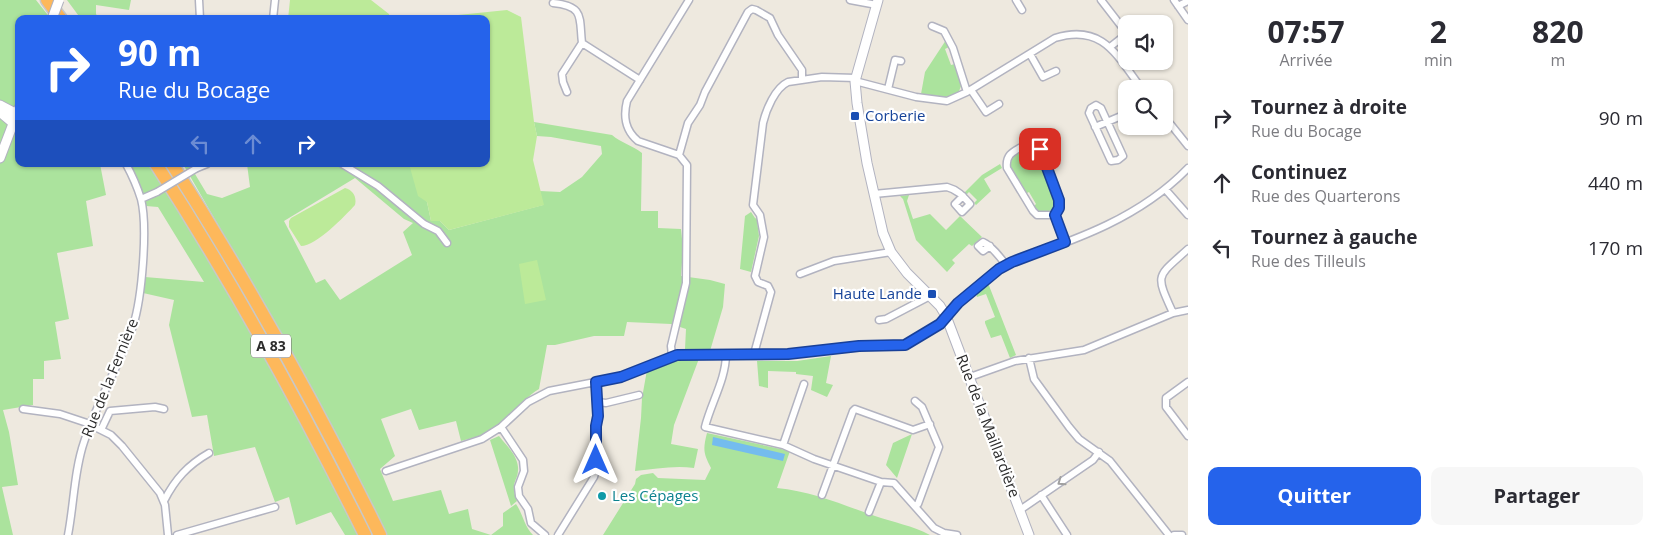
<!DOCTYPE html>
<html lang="fr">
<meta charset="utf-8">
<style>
body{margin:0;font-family:"Open Sans",sans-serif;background:#f7f7f7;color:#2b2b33;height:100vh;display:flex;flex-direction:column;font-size:19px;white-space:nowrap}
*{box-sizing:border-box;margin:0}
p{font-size:16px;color:#7c7c81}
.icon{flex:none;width:28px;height:28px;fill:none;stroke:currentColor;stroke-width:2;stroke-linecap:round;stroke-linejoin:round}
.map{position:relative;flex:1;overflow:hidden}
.side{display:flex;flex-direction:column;background:#fff;width:475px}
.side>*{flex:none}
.banner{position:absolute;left:15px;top:15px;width:475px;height:152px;border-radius:10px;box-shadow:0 1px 4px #0004;background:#2563eb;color:#fff;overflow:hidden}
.fabs{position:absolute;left:1118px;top:15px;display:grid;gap:10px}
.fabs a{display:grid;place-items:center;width:55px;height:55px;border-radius:10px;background:#fff;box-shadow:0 1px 4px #0004;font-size:25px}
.pin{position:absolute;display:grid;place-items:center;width:42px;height:42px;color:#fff;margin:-21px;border-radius:10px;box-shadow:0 2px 8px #0006}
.me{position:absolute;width:55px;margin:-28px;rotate:0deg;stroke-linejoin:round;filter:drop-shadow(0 0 4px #0008)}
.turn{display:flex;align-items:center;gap:18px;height:105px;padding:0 20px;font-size:22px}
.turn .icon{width:65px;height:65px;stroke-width:2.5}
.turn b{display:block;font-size:35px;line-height:42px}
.lanes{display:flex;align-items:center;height:48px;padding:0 20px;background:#0003;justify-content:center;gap:25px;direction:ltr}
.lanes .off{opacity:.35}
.eta{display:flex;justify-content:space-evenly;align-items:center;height:85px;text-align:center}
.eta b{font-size:30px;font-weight:700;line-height:35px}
.primary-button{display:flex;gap:10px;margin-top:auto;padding:10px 20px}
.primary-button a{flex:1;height:58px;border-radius:10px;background:#2563eb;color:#fff;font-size:20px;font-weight:700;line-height:58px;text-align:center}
.primary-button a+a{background:#f7f7f7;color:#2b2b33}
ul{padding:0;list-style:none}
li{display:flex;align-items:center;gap:15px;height:65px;padding:0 20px}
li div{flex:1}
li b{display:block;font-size:19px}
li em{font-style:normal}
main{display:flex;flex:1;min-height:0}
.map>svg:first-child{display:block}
.green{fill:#abe39d;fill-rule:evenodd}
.pitch{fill:#bcea99}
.water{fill:#74bcee}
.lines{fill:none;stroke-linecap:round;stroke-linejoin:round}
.street-casing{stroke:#b2b3c0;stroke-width:9}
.secondary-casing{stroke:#b2b3c0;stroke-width:11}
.highway-casing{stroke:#c8c8c8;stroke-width:15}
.street{stroke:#fff;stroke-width:6}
.secondary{stroke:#fff;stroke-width:9}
.highway{stroke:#fdb85b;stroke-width:12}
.street-bridge-casing{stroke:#b2b3c0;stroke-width:9;stroke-linecap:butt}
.secondary-bridge-casing{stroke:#b2b3c0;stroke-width:11;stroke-linecap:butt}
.street-bridge{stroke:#fff;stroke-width:6}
.secondary-bridge{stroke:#fff;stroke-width:9}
.oneway{stroke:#a0a0a0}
.route-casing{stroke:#184099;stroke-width:12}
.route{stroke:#2563eb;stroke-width:9}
.transit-dot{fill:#1a4fb4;stroke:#fff;stroke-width:2}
.culture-dot{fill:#0f9aa8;stroke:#fff;stroke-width:2}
.labels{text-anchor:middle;stroke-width:4.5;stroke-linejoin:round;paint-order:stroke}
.shield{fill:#fff;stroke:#6b6b6b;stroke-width:1}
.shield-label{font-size:14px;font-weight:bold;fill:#2c2c2c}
.transit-label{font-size:15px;fill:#164399;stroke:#fff;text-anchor:start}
.street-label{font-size:15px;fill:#2c2c2c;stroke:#fff}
.culture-label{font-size:15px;fill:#0d838f;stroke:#fff;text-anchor:start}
</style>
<main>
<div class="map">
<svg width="1188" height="535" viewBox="0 0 1188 535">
<rect width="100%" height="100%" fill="#eee9df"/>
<path class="green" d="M0,0H36L51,19H19V164H100L106,195L86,201L93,246L57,253L69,319L55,322L61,359L44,361V379H33V405L3,410L9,432L18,485L2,487L13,535H0Z
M67,0H131L129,10L96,5V14L99,19H81Z
M946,40L949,47L945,49L951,65L955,64L961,86L958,94L941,98L921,94L925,72Z
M534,122L612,135C621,143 632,145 642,153L641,211H658V228L681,229L683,249L681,276L710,280L725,284L723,307L710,351L692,352L685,349L686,329L671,324L627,322L624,336H594L555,345H547L539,389C521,400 509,420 491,431C483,436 471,438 461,441L456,421L419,430L411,409L381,419L395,456L380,469L393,501L441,490L449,514L468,509L472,529L491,535L503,526V513L516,504C523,514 524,526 533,535H387L251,282L183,164H192L195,174L207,194L222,198L250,187L247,164H409L427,202L431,221H440L449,230L543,205L540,191L560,192L582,177L602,154L601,146L551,137L537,136ZM355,178L404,219L413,223L403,232L412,255L340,300L325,279L316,283L284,221Z
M1031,147L1037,150L1033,153L1038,166H1043L1058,203L1055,209L1043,213L1037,212L1033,207L1036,204L1029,192L1025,194L1009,165C1010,155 1022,149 1031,147Z
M129,164H151L217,267L361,535H345L331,512L296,525L289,497L275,502L255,447L214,456L207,415L192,417L169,325L174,300L143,293L145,277L204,282L158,207L146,206L137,178Z
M1000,164L1002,168L984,179L991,191L976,205L974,203L977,200L969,192L966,195L964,193L982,175Z
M909,195L907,201L913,219L930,214L946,230L960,216L982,237L972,246L969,244L952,260L955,263L947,272L916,240L903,199L900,196Z
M751,212L755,218L759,220L757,221L759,236L751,272L740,269L745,216Z
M988,283L1016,355L1010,358L1001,335L991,338L985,323V321L995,317L986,294L977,297L976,294Z
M700,356L674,425L671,444L698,449L694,468C675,465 655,469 635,471L641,418L642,398L647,370L675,358Z
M831,356L826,383L833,385L827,397L811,390L813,376L796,374V372L768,371V388L759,386L757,361H797Z
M707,433L790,451L777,488C811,491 843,505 875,516C893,522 913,526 930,535H603L635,484L636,479L641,475L653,473L658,478L705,480L711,468C703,453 703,449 707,433Z
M912,434L897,478L886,465L893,443Z
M499,436C506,445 517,455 518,467C519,482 509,481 517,501L511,506L490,440Z"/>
<path class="pitch" d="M290,0H371L389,14L390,19H288Z
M507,10L521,17L534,122L537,136L533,160L544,205L449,230L440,221H431L427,202L418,196L409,164H486V19H419Z
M345,188C353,190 357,197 355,205C345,216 316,246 301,246L289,227V221L291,218Z
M537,260L546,300L525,304L519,264Z"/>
<path class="water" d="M713,437L785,454L783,461L712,445Z"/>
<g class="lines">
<g class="street-casing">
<path id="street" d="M199,0L200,19
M850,0L877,5
M1016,0L1022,10
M1101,0L1125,31L1124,36L1110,47
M1174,0L1188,20
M553,3C585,6 579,18 582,43L640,80
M1178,6L1188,1
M273,19L275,0
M932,26L944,31L953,48L967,92
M1030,54L1043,77L1056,71
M855,81L916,97L947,101L967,92L1055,38C1103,23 1117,56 1142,89
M888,89L895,60L901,61
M971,90L986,112L999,104
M567,92L563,82L562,74L582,43
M1096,105L1101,108L1123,156L1118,160L1111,161L1089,113L1091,108Z
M1164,116L1188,146
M1095,127L1126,114
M1027,144H1035L1040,149L1059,200V207L1055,215H1037L1033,211L1007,168C1005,153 1015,151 1027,144Z
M679,155L688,123L700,105L705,92L748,12L752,9L756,10L770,18L778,35L802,70V79
M342,164L378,186L424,224L438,231L447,243
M197,168L207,164
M1165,189L1188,215
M874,194L947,187C958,190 963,196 970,204L962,212L955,204L963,196
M141,199L157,192
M1055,215L1065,242
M990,246L983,251L978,246L983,242C992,246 1000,257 1006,265
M800,274L834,261L891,252
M1173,313C1155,273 1156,278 1188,249
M879,320L886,319L930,296
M726,354C726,379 711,403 705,427L783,445L804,384
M754,354L771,292L768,286L758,282L755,276L764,237L760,215L753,205L763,123C766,110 775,88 788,82L822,77L856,78
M672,356L671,346L686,283L687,165L679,155L638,141C625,130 623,117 627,101L689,0
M1029,358L1034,379L1069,427L1079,439L1110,461L1169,535
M970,377L1015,361L1084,350L1173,313L1188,310
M1188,382L1166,398V407L1188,436
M597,402L606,403L639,395
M23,409L60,414L87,423L111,435L122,446L160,493L165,505L168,535
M501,427L523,460L524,471L518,487L519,496L528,509L531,523L545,535
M101,430L110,411L155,407L164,409
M783,445L814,459L881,482L894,483L934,528L944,533L957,535
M386,471L482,439L501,427L528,402L549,391L621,377L677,355L788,354L862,345H905L940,324L951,310L984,280L993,273L1012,262C1075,240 1140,218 1188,168
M822,495L853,411L855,409L913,430L930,424
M1041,495L1067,535
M164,501C175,479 188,465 209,453
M915,506L918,504L939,447L922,407L915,401
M1020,510L1093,460L1099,452
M869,512L881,482
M68,535C74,504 74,471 84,442C97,402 119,366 133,326C142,298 148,227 141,199C137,186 132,175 126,164
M177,535L275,507
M558,535L594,477L596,470V426L598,416L596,382
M1174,535H1182"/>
</g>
<g class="secondary-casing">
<path id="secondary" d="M878,0L855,81L857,103L867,163L883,233L891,252L907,273L940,306L946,316L1029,535
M0,105L17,114
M0,112L13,123
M0,158L19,108"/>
</g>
<g class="highway-casing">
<path id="highway" d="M47,0L61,19
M156,164C233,283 302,408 365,535
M172,164C248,283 318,408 380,535"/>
</g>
<use href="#street" class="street"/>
<use href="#secondary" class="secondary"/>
<use href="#highway" class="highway"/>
<g class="street-bridge-casing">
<path id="street-bridge" d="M157,192L197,168"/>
</g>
<g class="secondary-bridge-casing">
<path id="secondary-bridge" d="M52,19L59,0"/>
</g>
<use href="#street-bridge" class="street-bridge"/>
<use href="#secondary-bridge" class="secondary-bridge"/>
</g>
<defs><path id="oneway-chevron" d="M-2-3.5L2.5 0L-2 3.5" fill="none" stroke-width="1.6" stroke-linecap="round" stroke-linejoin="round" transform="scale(1.25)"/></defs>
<use class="oneway" href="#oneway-chevron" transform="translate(1061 482) rotate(145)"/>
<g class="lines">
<g class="route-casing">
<path id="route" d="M596,460V426L598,416L596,382L621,377L677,355L788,354L859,346L905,345L940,324L958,303L999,269L1012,262L1065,242L1055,215L1059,208V200L1040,149"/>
</g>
<use href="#route" class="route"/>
</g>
<g class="transit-dot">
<rect x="850" y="111" width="10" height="10" rx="2.5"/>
<rect x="927" y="289" width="10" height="10" rx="2.5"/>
</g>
<circle class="culture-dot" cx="602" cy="496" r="5"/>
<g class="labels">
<rect class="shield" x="251" y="334.5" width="40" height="23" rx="4"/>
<g class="shield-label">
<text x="271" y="351">A 83</text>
</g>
<g class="transit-label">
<text x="865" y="121">Corberie</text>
<text x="922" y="299" text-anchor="end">Haute Lande</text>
</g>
<g class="street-label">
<text transform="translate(110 378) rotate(-68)" y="5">Rue de la Fernière</text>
<text transform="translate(988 426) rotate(69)" y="5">Rue de la Maillardière</text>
</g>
<g class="culture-label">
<text x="612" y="501">Les Cépages</text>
</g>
</g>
</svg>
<div class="fabs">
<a><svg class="icon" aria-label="sound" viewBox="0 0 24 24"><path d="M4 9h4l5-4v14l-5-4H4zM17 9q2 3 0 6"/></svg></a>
<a><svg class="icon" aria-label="search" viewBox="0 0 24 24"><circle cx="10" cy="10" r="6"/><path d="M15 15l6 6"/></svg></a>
</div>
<div class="pin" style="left:1040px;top:149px;background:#d93025"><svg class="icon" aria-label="arrive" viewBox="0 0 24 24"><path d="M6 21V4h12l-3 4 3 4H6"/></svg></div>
<svg class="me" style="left:596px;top:460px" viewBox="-20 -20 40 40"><path d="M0-17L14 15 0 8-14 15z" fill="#2563eb" stroke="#fff" stroke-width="4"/></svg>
<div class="banner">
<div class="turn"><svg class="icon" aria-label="right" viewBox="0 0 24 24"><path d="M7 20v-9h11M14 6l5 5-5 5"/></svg><div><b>90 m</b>Rue du Bocage</div></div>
<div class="lanes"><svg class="icon off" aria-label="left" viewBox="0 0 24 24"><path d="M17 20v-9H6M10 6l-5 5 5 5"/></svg><svg class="icon off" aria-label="ahead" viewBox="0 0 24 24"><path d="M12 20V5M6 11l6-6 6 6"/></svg><svg class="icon" aria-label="right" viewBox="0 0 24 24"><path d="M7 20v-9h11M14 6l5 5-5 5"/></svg></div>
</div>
</div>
<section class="side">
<div class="eta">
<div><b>07:57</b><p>Arrivée</p></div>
<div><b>2</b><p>min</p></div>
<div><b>820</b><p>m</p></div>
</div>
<ul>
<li><svg class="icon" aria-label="right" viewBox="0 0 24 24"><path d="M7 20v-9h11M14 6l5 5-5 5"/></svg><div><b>Tournez à droite</b><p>Rue du Bocage</p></div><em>90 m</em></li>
<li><svg class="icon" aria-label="ahead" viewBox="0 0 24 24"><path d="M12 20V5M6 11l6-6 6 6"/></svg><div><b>Continuez</b><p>Rue des Quarterons</p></div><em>440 m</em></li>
<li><svg class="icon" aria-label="left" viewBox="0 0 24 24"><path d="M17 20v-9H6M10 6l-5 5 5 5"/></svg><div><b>Tournez à gauche</b><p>Rue des Tilleuls</p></div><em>170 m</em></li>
</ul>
<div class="primary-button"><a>Quitter</a><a>Partager</a></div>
</section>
</main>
